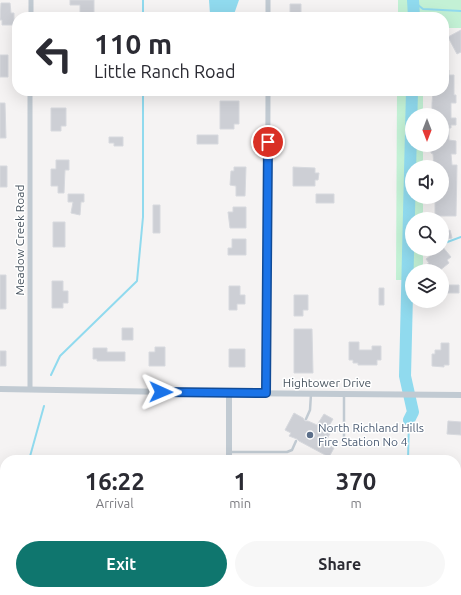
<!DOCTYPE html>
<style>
body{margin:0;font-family:Ubuntu,sans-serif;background:#f7f7f7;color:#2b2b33;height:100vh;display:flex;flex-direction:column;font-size:15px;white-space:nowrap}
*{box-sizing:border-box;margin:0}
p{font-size:13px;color:#7c7c81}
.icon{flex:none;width:22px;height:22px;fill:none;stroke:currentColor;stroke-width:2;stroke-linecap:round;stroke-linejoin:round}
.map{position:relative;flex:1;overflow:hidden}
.drawer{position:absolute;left:0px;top:455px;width:461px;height:140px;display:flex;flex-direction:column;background:#fff;border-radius:16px 16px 0 0;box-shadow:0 4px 16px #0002}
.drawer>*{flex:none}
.hud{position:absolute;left:12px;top:12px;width:437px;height:84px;border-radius:16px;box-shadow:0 4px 16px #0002;background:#fff;color:#2b2b33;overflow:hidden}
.needle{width:26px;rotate:180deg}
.controls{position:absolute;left:405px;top:108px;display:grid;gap:8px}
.controls a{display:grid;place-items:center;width:44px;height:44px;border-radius:50%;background:#fff;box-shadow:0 4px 16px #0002;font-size:20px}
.pin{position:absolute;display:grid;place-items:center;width:34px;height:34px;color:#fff;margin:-17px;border:2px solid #fff;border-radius:50%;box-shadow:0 1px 4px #0007}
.me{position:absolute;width:44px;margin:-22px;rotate:91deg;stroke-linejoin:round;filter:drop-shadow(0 0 3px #0008)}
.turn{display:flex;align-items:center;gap:14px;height:84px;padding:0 16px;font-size:18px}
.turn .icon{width:52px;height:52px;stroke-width:2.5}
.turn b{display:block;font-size:28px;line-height:34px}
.eta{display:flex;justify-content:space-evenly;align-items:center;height:68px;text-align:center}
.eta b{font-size:24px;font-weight:700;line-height:28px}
.button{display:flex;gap:8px;margin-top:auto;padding:8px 16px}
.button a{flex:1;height:46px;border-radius:24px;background:#0f766e;color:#fff;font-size:16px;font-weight:700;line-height:46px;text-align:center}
.button a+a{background:#f7f7f7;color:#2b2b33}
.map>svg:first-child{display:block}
.green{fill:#c3f1d5}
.water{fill:#90daee}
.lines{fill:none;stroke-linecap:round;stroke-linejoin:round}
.stream{stroke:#90daee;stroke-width:2}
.river{stroke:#90daee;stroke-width:12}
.building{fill:#cdcfd5;stroke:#d7d9de}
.service{stroke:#c1cad2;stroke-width:2.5}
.minor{stroke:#c1cad2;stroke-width:5}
.tertiary{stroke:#c1cad2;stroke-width:6}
.route-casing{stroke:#114b97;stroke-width:10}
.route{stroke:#1a73e8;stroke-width:7}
.service-dot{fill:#5c6f8a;stroke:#fff;stroke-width:1.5}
.labels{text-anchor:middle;stroke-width:3;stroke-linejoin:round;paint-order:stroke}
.street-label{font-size:12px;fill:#4a5661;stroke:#fff}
.service-label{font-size:12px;fill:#4e5e75;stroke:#fff;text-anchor:start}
</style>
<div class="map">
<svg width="461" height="595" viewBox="0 0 461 595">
<rect width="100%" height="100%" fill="#f5f3f3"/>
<path class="green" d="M398,0H461V28H444V17H398Z
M397,91H423V115H412V145H423V167H412V197H423V219H412V249H423V271H412V280H396Z"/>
<path class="water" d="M209,0H239L233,17H214L210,14Z"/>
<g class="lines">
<path class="stream" d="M413,1L423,9L461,11
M143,17V0
M409,226L412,247
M442,244L461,237
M414,249C419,253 425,251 430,249
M51,375L60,356L137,281L143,217V91
M29,460L44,406
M408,460L409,420
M0,549L5,543
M418,590L419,595
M23,595V590"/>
<path class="river" d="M413,0L414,17
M409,420L413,412L405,376L412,91"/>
</g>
<path class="building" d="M70,0H94V15H80V5H70Z
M1,3H10L11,13H14V25H2V20H0Z
M290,4H301V17H290Z
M461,30V52L457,54L448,37Z
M0,55H8V77H0Z
M444,70H449V75H454V95H456V103H451V118H456V125H451V128H449V140L456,141V154H451L452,165H457L456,216H435V201H438V197H442V167H434L433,154L431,153V145H442V115H434V109H432V103L433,91H444Z
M220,101H239V124H234V129H220Z
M0,103H5L6,138H0Z
M51,108H66V126H61V131H51Z
M197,135H218V144H197Z
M109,137H123V146H114V143H109Z
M56,160H69V170H65L64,193H58V186H51V169H56Z
M0,166H7V187H0Z
M234,167H246L245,196H236V186L230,185L231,171H234Z
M293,167L315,168V173H319L318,180H315V186H293Z
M68,194H84V202H81L80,215L71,213L73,202H68Z
M316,194H334V203H316Z
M153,205H160V233H153Z
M233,207H246V228H230L228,212H233Z
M53,222H65V247H53Z
M450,230L452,238L442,240V233Z
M232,239H246V255H228V248H232Z
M442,246L451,257L447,260L449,263L439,271H436L434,269L431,271L426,265L429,263L426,259L439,249H442Z
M0,275H6V309H0Z
M52,281H63V291H68V303H63V308H52Z
M446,285H459V293H446Z
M229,286H240V295H245V304H237V310H229Z
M379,288H384V305H379Z
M294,295H308V310H303V316H294Z
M122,328H133V340H122Z
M294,329H312L313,373H294Z
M349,342H359V350H372V346H381V360H377V365H358V363H353V360H349Z
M441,343H449V365H444V367L432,366V354H435V350H441Z
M155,347H165V366H149V352H155Z
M93,348H107V352H125V361H97V359H93Z
M229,349H245V367H229Z
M0,351H6V366H0Z
M294,413L303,418L305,421H308L317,425L324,414L333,419L329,426L333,428L325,443L334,448L329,457L299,441L297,439L289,436L291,433L285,430Z
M448,421L461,422V435L447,434Z
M0,555L5,560V569L0,575Z"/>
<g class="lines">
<path class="service" d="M306,419L310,410L311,394
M344,441V395
M229,452H287L292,450L296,441"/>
<path class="minor" d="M268,0V17
M31,17V0
M30,389V91
M267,393L268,91"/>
<path class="tertiary" d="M0,389L229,393L461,395
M229,460V393
M228,595V590"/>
</g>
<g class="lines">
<g class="route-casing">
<path id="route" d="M161,392L266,393L268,142"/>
</g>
<use href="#route" class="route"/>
</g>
<circle class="service-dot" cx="310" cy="435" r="4"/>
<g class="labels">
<g class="street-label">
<text transform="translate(20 240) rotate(-90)" y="4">Meadow Creek Road</text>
<text x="327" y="387">Hightower Drive</text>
</g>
<g class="service-label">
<text x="318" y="432">North Richland Hills<tspan x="318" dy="14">Fire Station No 4</tspan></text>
</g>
</g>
</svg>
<div class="controls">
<a><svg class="needle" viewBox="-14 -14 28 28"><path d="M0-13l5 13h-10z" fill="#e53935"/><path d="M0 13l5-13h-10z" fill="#7c7c81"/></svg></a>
<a><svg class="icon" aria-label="sound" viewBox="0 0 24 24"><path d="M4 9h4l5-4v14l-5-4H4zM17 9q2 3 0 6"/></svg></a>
<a><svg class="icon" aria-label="search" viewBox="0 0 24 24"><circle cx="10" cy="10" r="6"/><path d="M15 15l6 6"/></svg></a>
<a><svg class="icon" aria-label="layers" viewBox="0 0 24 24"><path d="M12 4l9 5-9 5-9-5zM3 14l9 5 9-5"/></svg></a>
</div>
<div class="pin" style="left:268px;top:142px;background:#d93025"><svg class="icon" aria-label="arrive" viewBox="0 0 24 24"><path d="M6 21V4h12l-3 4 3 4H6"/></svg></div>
<svg class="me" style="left:161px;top:392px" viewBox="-20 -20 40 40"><path d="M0-17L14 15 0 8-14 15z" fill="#1a73e8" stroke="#fff" stroke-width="4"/></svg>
<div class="hud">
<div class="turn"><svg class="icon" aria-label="left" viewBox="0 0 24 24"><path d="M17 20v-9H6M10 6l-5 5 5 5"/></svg><div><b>110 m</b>Little Ranch Road</div></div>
</div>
<section class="drawer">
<div class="eta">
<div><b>16:22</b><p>Arrival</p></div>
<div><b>1</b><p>min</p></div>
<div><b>370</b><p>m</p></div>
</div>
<div class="button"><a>Exit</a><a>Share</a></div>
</section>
</div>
